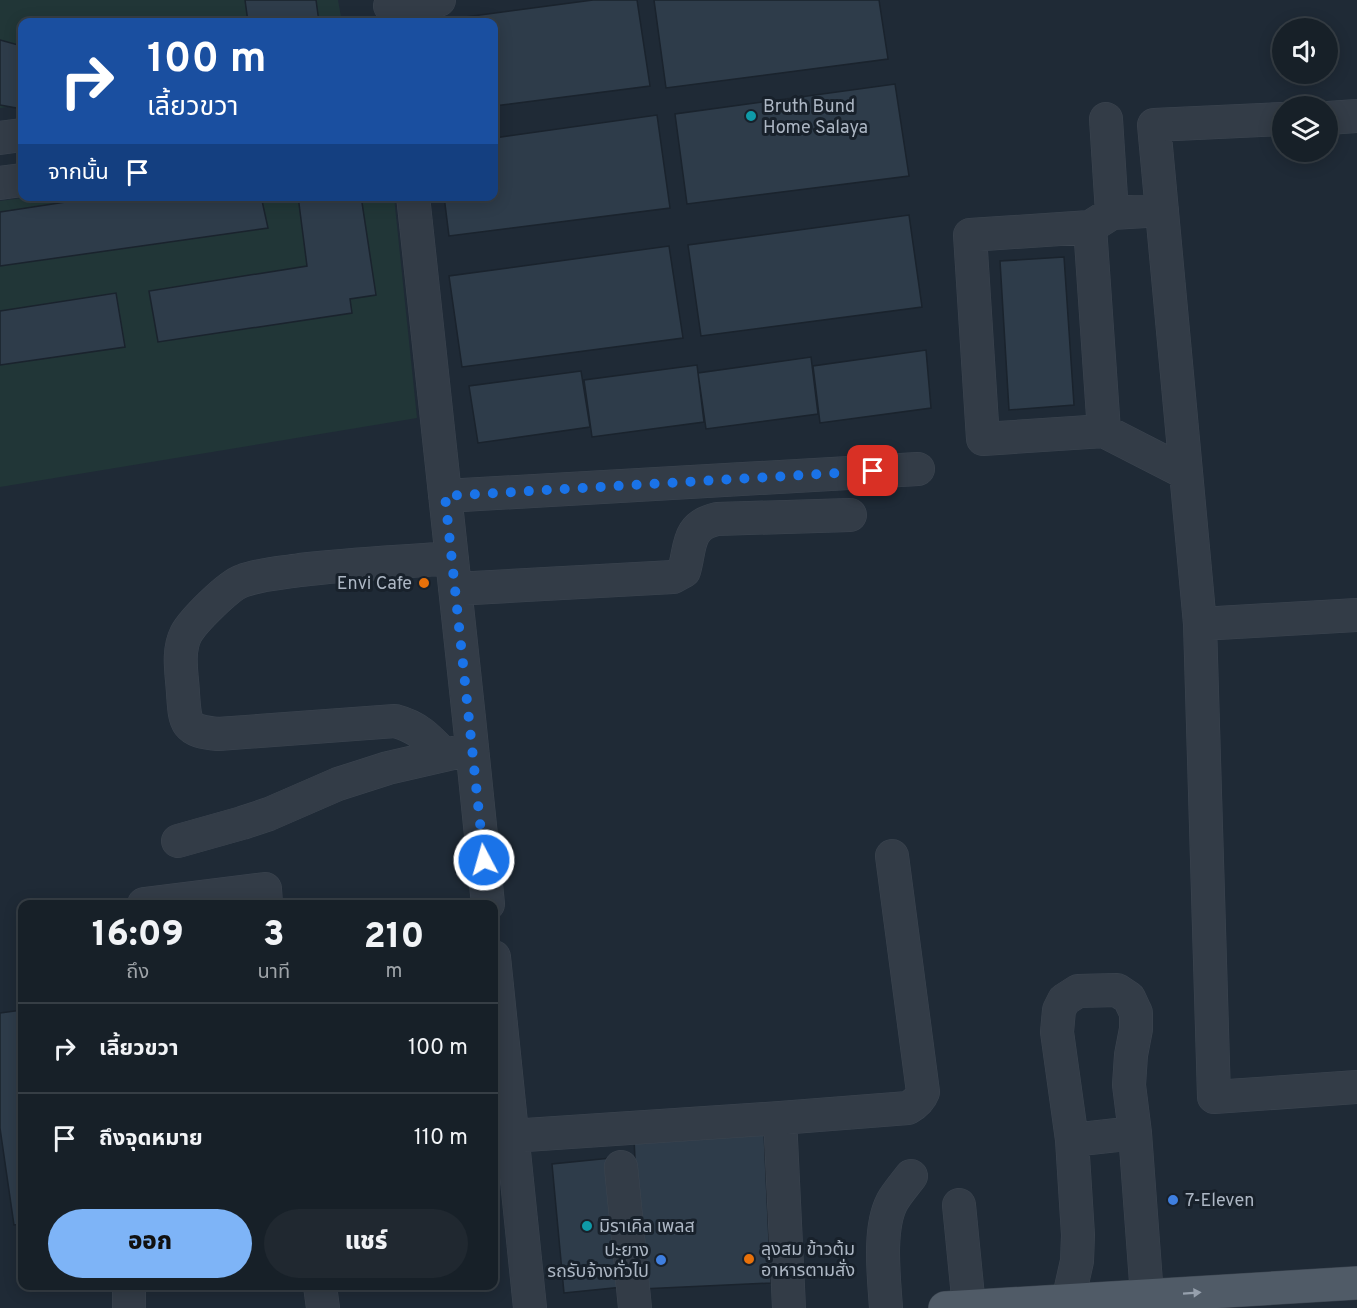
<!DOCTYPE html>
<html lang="th">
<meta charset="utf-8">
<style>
body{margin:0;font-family:Overpass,"Noto Sans Thai",sans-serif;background:#202830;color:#f1f3f6;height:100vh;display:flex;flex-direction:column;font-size:22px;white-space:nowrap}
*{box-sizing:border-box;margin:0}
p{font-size:20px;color:#9ea3a8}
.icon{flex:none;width:33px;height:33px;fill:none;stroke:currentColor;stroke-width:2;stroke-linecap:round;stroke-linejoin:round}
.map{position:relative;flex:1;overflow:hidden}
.panel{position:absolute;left:18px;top:900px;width:480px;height:390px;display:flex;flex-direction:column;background:#172028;border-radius:12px;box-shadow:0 3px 15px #0003,0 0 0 2px #363e45}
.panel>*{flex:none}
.hud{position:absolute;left:18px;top:18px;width:480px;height:183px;border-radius:12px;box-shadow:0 3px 15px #0003,0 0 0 2px #363e45;background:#1a4fa0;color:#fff;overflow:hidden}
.controls{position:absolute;left:1272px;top:18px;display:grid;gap:12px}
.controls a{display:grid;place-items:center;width:66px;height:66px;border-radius:50%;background:#172028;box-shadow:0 3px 15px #0003,0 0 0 2px #363e45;font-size:30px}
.pin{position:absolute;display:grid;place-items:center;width:51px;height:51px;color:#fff;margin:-26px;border-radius:12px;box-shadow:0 3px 9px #0006}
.me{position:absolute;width:66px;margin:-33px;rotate:354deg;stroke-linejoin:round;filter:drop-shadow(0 0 4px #0008)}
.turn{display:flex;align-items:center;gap:21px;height:126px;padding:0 30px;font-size:27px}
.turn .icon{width:78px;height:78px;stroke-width:2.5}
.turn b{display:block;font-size:42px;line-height:51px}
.then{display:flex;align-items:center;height:57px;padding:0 30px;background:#0003;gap:12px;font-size:22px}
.eta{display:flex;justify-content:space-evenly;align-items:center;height:102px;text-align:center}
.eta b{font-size:36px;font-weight:800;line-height:42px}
.primary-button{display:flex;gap:12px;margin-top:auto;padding:12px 30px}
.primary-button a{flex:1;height:69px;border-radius:36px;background:#7eb4f7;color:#111;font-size:24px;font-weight:800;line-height:69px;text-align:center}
.primary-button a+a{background:#202830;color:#f1f3f6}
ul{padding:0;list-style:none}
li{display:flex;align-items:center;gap:18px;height:90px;padding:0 30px;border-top:2px solid #363e45}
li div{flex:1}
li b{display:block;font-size:22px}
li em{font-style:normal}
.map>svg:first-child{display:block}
.green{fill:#213637}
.building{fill:#2e3c4a;stroke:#1a232d;stroke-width:1.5}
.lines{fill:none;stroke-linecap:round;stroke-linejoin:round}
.minor-casing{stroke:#3c4550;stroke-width:34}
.major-casing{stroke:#3c4550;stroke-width:34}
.minor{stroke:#333c47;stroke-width:33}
.major{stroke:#505b67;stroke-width:33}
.oneway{fill:#96a0ad}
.route{stroke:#1a73e8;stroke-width:10;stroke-dasharray:0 18}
.culture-dot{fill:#0f9aa8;stroke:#18212b;stroke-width:2}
.food-dot{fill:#e8710a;stroke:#18212b;stroke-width:2}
.shop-dot{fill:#3f7fe0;stroke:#18212b;stroke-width:2}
.labels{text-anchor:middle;stroke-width:6;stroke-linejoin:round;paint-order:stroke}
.poi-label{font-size:18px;fill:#adb7c4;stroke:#18212b;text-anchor:start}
</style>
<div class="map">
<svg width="1357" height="1308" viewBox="0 0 1357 1308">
<rect width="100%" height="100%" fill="#1f2a36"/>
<path class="green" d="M0,0H338L342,22H22V105L0,108Z
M38,196L394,197L417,418L0,487V201Z"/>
<path class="building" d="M245,0H316L319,22H248Z
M593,0H637L650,86L494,106V22H428Z
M654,0H879L888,59L666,88Z
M0,40L22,46V109L0,105Z
M895,84L909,176L687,204L675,114Z
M657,115L670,208L449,236L444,196H494V138Z
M105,196H261L268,228L0,266V212Z
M298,196H361L376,295L350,299L352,313L158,342L149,291L307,266Z
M909,215L922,307L701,336L688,245Z
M669,246L683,338L462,367L449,276Z
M1064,257L1074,405L1009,410L1000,261Z
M116,293L125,347L0,365V311Z
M926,350L931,408L820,423L813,366Z
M811,357L818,414L706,429L698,373Z
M697,365L704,422L592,437L584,380Z
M581,371L590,427L478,443L469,386Z
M22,1010V1224L14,1225L0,1128V1013Z
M764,1131L771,1283L641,1289L634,1138Z
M611,1158L623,1287L564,1293L552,1164Z"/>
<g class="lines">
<g class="minor-casing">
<path id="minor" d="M390,6L439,0
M1328,118L1357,116
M1106,119L1112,213
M1282,119L1154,125L1200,624L1214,1097L1357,1087
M0,138L22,135
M0,183L22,180
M413,196L469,718L488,904
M1162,210L1112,213L1090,227L970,235L983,439L1104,431L1186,473
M1090,227L1104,431
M445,496L918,469
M455,589L673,577L684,571C691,547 686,526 717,519L850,515
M1200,624L1357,615
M444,755C428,738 418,727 395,721L218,734C185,731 185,724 183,693C182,674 177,652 186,634C193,621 228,586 242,581C260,574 281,573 300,570C351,564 401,562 452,558
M178,841L242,823L269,814L338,784L388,768L462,751
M144,904L265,889L266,904
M494,957L530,1308
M780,1118L789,1308
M511,1136L780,1118L908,1108C915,1104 920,1100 923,1092L892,856
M1072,1140L1135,1133
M621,1167L635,1308
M959,1205L969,1307
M129,1286V1308
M320,1286L323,1308
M1068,1301L1077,1261L1078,1235L1072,1140L1057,1032L1059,1010L1064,1000L1078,991L1117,990L1129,998L1136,1013V1029L1131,1055L1129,1085L1135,1133L1147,1296
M886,1308C884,1278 878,1229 892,1202C897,1193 905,1184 911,1176"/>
</g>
<g class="major-casing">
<path id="major" d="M945,1308L1357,1283"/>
</g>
<use href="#minor" class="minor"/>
<use href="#major" class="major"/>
</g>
<defs><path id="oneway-solid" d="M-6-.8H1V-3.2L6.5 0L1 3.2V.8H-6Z" transform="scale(1.5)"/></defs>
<use class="oneway" href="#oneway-solid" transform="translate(1192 1293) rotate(-4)"/>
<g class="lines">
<path class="route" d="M484,860L445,496L873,471"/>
</g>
<g class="culture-dot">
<circle cx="751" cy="116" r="6"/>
<circle cx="587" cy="1226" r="6"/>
</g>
<g class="food-dot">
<circle cx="424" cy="583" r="6"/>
<circle cx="749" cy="1259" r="6"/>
</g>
<g class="shop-dot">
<circle cx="1173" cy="1200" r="6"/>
<circle cx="661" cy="1260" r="6"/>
</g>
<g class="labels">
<g class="poi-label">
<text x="763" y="112">Bruth Bund<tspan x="763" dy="21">Home Salaya</tspan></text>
<text x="412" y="589" text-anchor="end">Envi Cafe</text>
<text x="1185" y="1206">7-Eleven</text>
<text x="599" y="1232">มิราเคิล เพลส</text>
<text x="761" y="1255">ลุงสม ข้าวต้ม<tspan x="761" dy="21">อาหารตามสั่ง</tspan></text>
<text x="649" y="1256" text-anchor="end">ปะยาง<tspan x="649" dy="21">รถรับจ้างทั่วไป</tspan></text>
</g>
</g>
</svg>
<div class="controls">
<a><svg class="icon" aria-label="sound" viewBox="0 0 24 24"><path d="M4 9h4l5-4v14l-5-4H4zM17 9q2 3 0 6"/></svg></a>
<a><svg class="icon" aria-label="layers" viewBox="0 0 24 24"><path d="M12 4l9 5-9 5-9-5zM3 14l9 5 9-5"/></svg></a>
</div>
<div class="pin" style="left:873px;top:471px;background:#d93025"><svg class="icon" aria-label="arrive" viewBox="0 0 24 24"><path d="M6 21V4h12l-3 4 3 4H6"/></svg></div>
<svg class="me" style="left:484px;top:860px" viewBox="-20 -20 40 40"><circle r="17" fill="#1a73e8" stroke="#fff" stroke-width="3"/><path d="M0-11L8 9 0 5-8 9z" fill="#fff"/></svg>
<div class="hud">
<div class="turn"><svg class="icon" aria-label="right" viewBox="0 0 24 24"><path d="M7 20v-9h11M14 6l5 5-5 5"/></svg><div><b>100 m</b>เลี้ยวขวา</div></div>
<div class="then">จากนั้น<svg class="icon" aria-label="arrive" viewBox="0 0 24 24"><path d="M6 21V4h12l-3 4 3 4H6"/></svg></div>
</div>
<section class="panel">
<div class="eta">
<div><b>16:09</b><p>ถึง</p></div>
<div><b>3</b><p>นาที</p></div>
<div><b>210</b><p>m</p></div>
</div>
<ul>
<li><svg class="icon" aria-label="right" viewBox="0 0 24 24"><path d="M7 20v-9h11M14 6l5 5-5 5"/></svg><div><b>เลี้ยวขวา</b></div><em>100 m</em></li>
<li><svg class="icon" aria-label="arrive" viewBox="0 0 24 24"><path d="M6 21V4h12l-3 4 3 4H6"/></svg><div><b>ถึงจุดหมาย</b></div><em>110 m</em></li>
</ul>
<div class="primary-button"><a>ออก</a><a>แชร์</a></div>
</section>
</div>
